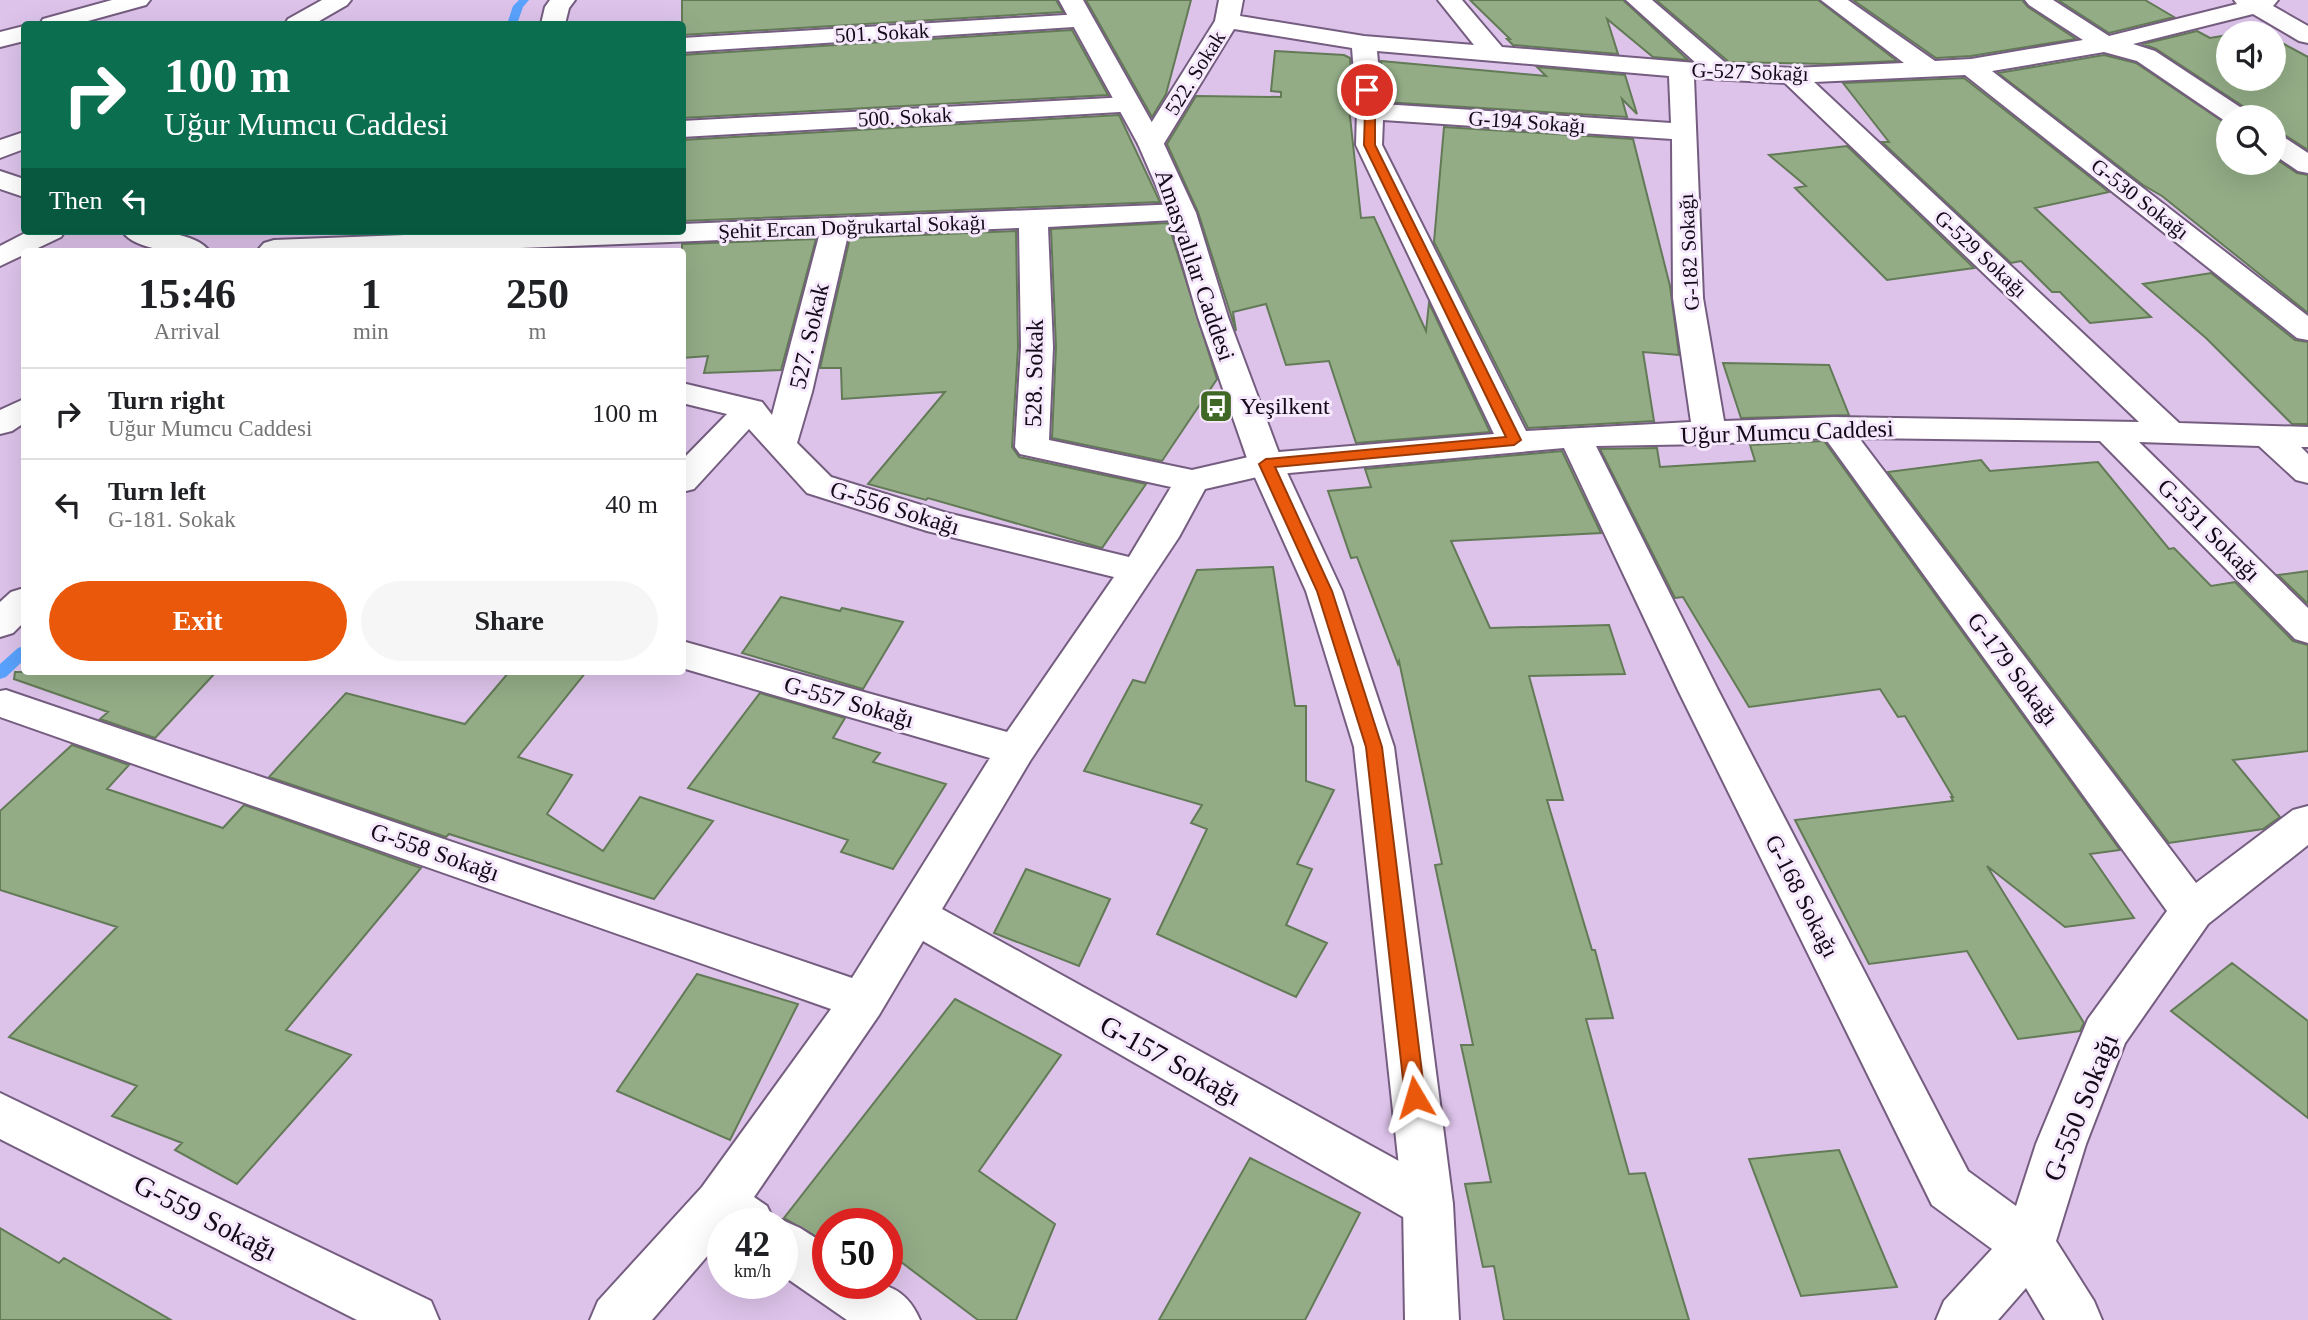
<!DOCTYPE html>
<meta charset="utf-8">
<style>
body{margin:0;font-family:"Times New Roman",serif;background:#f6f6f6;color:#202124;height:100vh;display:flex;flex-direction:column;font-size:26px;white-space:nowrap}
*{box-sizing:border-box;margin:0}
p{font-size:23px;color:#757577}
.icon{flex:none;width:38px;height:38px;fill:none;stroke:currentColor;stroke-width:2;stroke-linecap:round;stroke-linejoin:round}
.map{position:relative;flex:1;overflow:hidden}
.sheet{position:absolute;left:21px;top:248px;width:665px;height:427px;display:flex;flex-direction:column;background:#fff;border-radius:7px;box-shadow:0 7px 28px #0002}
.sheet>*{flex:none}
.hud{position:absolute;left:21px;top:21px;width:665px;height:214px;border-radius:7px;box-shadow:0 7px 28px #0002;background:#0b6e4f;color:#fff;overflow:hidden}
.controls{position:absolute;left:2216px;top:21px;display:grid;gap:14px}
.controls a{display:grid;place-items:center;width:70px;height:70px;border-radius:50%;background:#fff;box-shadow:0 7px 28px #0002;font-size:35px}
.speed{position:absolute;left:707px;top:1208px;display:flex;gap:14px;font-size:35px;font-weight:700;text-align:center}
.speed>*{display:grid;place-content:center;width:91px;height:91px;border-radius:50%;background:#fff;box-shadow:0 7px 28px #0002;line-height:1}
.speed small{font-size:18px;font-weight:400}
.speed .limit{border:10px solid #d22;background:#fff;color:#111}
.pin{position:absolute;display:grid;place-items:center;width:60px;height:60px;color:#fff;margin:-30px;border:4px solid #fff;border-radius:50%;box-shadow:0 2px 7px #0007}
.me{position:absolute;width:77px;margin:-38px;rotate:353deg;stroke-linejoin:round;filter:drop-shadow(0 0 5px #0008)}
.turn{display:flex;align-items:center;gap:24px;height:147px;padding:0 28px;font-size:32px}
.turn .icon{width:91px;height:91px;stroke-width:2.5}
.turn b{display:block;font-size:49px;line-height:60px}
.then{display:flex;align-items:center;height:66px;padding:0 28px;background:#0003;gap:14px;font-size:26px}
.eta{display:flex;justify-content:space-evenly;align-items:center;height:119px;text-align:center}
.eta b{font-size:42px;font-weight:700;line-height:49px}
.cta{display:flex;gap:14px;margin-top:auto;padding:14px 28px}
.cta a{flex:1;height:80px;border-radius:42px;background:#ea580c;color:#fff;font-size:28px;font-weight:700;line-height:80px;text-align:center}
.cta a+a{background:#f6f6f6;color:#202124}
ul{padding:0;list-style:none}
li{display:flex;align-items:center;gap:21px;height:91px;padding:0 28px;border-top:2px solid #e0e0e0}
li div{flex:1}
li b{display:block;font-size:26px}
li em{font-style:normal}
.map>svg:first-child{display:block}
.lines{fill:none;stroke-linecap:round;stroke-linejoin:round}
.stream{fill:#59a2fd;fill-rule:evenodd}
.building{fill:#93ac86;stroke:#637a57;stroke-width:2}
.minor-casing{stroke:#755d80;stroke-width:4}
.major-casing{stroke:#755d80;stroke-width:4}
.minor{fill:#fff;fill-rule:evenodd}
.major{fill:#fff;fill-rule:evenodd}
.route{fill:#ea580c;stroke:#983908;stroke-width:2}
.labels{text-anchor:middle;stroke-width:6;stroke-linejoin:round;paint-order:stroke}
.far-street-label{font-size:21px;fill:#130917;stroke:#f7e9fd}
.street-label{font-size:24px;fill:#130917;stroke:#f7e9fd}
.poi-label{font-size:24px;fill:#130917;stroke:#f7e9fd;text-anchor:start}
.near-street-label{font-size:28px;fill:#130917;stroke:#f7e9fd}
</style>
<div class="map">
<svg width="2308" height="1320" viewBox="0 0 2308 1320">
<rect width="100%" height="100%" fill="#ddc3ea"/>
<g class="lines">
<path class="stream" d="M519,0H529L523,7L517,24H507L513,6Z
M24,646V660L6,677L0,679V664L18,648Z"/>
</g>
<path class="building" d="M682,0H1056L1063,12L682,35Z
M1086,0H1191L1166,94L1152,117Z
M1470,0H1623L1688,60L1653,57L1607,19L1618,54L1513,45L1507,39H1510Z
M1656,0H1818L1897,61L1828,64L1729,62Z
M1853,0H2022L2028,7L2076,39L1971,56L1936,58Z
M2058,0H2145L2174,17L2109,33Z
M1072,30L1108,95L682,118V55Z
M2197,31L2210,38L2228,35V79H2273V38L2308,57V150L2283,134L2273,132V117H2253L2247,109L2156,49L2143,44Z
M1275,51L1344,55L1350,58L1353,99L1348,98L1361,218L1374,217L1426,331L1429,303L1490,432L1356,443L1329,361L1286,365L1266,304L1233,312L1236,331L1198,212L1167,144L1196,96L1281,97V92L1271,91Z
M2104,55L2136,63L2228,125V163H2273V157L2297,173L2308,175V313L2162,196L2143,185L1998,73Z
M1381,61L1546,76L1537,67L1625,75L1637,114L1622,99L1627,117L1384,102Z
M1964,78L2109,192L2035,208L2151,317L2090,323L2060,292H2052L2021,261L2011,263L1882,142H1889L1843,83Z
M1119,115L1160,202L682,221V140Z
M1444,127L1633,139L1670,286L1679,355L1643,352L1654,421L1528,428L1434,242Z
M1847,146L1974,268L1887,280L1795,188L1806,186L1769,155Z
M1168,223L1217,379L1162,461L1052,438L1056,347L1051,229Z
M1016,231L1018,347L1012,447L1019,457L1146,484L1102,548L928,498L926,500L868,484L945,392L842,399L841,368H820L850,238Z
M816,239L781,370L704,373L708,356L682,358V244Z
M2211,273L2295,340L2308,342V424H2292L2206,338L2143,284Z
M1723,363L1829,365L1849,415L1741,418Z
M1824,441L2120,850L2090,854L2134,918L2065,927L1987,866L2084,1023L2080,1031L2018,1039L1967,951L1869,964L1795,820L1953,801L1951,797H1953L1905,716L1898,717L1880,689L1749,707L1683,597L1675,598L1600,449L1657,448L1660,467L1755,461L1750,445Z
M1562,451L1601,533L1451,541L1490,628L1609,625L1625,674L1529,676L1563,800H1547L1592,950H1595L1613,1018L1586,1019L1629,1174L1645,1173L1689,1320H1504L1494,1266L1483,1267L1465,1184L1491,1182L1461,1045H1473L1435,865L1442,864L1399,661L1398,664L1357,557L1351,558L1328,491L1371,487L1365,469Z
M1981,460L1990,471L2098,462L2169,549L2174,548L2211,586L2235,582L2293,641L2308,645V751L2233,760L2280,817L2263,829L2169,843L1888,472Z
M1273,567L1295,706H1306V781L1334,790L1297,864L1312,869L1286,925L1327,943L1296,997L1157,934L1207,829L1191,823L1202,805L1084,771L1133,680L1145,683L1197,570Z
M2308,571V604L2278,575Z
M781,597L840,611L842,608L903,622L863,689L742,653Z
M15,672H216L155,738L100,719L108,712L14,679Z
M509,672H586L518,757L572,775L547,814L603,851L640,797L713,821L654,899L449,834L446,837L269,777L346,693L465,724Z
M760,693L845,718L833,738L880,753L873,762L946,784L893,869L841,852L848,840L688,788Z
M72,745L129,765L107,789L223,828L244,805L421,868L286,1030L351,1055L237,1184L175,1150L182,1143L112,1116L137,1086L9,1037L117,927L0,890V811Z
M1026,869L1110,899L1079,966L994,933Z
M2232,963L2308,1021V1118L2171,1011Z
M697,974L798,1004L730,1140L617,1091Z
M955,999L1061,1055L979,1171L1055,1224L1016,1320H978L901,1262L890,1279L887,1277V1223H828V1243L784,1218Z
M1839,1150L1897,1287L1801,1296L1749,1159Z
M1250,1158L1360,1213L1305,1320H1159Z
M0,1228L59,1263L64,1258L171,1320H0Z"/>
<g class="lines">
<g class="minor-casing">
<path id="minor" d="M112,0H150L146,5L77,24H40L43,19Z
M322,0H351L347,5L314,24H285L288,19Z
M550,0H575L569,8L565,24H541L545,7Z
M1219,0H1243L1240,16L1364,36L1474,45L1438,0H1462L1502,47L1696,63L1626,0H1652L1728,65L1792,68L1904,63L1821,0H1848L1935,61L1971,59L2083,40L2029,5L2025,0H2053L2109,36L2237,4L2234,0H2278L2273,6L2308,26V43L2299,41L2253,14L2133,44L2155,51L2246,111L2250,117H2228V123L2137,61L2104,52L1992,71L2308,316V340L2297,338L1965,75L1814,82L2179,423L2308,427V447H2301L2308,454V483L2296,480L2259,446L2139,442L2308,608V643L2295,639L2100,441L1859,438L2196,883L2293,810L2308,806V845L2208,924L2125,1043L2086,1144L2056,1241L2094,1301L2102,1320H2045L2026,1288L1998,1320H1936L1944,1301L1992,1249L1932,1205L1678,690L1564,448L1266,475L1205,489L1179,537L1030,761L942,909L1446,1187L1453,1204L1446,1221L1428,1228L1410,1221L923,941L879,1015L754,1197L767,1206L775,1223H723V1238L652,1320H590L598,1301L702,1187L831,1009L0,717V691L6,690L852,978L990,758L682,668V641L1007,732L1114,577L927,531L807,493L749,429L694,489L682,492V460L727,414L682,403V383L762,402L772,415L819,236L418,252H256L264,243L274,240L509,231H682V224L1182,204L1192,207L1196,213L1192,219L1048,227L1053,347L1049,440L1192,470L1266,453L1494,434L1356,145L1357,111L1352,48L1234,29L1160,150L1151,152L1142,150L1138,144L1215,21ZM1377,51L1669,76L1671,123L1382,104ZM1694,78L1785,83L2139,422L1834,417L1724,421L1703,298ZM1383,120L1672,139L1673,298L1691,422L1526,431L1382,145ZM1019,228L1021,347L1015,447L1020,454L1171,487L1129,557L947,513L831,477L797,443L812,392L848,235ZM1825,438L2167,911L2088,1019L2036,1144L2016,1206L1968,1171L1718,690L1596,446L1709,444Z
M1081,14L1089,16L1093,21L1089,26L682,52V38Z
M24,26V41L0,47V32Z
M1128,97L1137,99L1141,105L1137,111L682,137V121Z
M24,132V149L0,158V140Z
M2273,134L2282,136L2308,153V173L2298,171L2273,154Z
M0,171L24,179V197L0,189Z
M29,231H65L61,237L0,266V246Z
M122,231C146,231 195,230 210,252C186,252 137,253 122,231Z
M24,399V423L12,431L0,434V410Z
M24,588V622L13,633L0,637V602L11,592Z
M0,1093L431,1301L439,1320H357L0,1139Z
M782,1220L800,1228L828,1246V1283C869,1283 901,1276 920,1320H847L782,1275V1223H775Z"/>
</g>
<g class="major-casing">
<path id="major" d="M1059,0H1083L1164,144L1196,213L1228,317L1283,464L1342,591L1394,747L1453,1204L1459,1320H1405L1403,1204L1354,747L1306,591L1249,464L1198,317L1168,213L1138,144Z"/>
</g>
<use href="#minor" class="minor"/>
<use href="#major" class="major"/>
</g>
<path class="route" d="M1367,87L1372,90L1375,111V145L1521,440L1514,445L1275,467L1332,591L1382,747L1425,1097L1422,1103L1415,1106L1408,1103L1405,1097L1366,747L1317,591L1259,464L1266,459L1506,437L1364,145L1365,111L1361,90Z"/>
<defs>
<g id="bus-square" transform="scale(1.75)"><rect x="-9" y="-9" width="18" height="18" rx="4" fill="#3f6824" stroke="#f7e9fd"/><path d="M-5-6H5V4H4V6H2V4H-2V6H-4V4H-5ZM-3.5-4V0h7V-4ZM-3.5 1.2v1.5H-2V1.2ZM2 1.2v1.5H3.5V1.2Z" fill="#fff"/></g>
</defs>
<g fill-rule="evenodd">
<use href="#bus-square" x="1216" y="406"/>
</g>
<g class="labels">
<g class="far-street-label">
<text transform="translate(882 33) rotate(-3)" y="7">501. Sokak</text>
<text transform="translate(1750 72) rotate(2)" y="7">G-527 Sokağı</text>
<text transform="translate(1195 73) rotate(-58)" y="7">522. Sokak</text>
<text transform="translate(905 117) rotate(-3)" y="7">500. Sokak</text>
<text transform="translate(1527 122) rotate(4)" y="7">G-194 Sokağı</text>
<text transform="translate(2140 199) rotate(38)" y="7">G-530 Sokağı</text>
<text transform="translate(852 227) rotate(-2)" y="7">Şehit Ercan Doğrukartal Sokağı</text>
<text transform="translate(1689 252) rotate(-93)" y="7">G-182 Sokağı</text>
<text transform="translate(1981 254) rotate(43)" y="7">G-529 Sokağı</text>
</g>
<g class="street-label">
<text transform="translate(1195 265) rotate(71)" y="8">Amasyalılar Caddesi</text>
<text transform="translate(809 336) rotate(-77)" y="8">527. Sokak</text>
<text transform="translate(1034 373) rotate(-89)" y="8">528. Sokak</text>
<text transform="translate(1787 432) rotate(-2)" y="8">Uğur Mumcu Caddesi</text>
<text transform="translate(895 508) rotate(17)" y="8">G-556 Sokağı</text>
<text transform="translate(2209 530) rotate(45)" y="8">G-531 Sokağı</text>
<text transform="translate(2013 669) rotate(53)" y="8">G-179 Sokağı</text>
<text transform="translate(849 702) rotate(16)" y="8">G-557 Sokağı</text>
<text transform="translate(435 852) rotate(19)" y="8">G-558 Sokağı</text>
<text transform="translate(1802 896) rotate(63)" y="8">G-168 Sokağı</text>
</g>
<g class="poi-label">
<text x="1240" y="414">Yeşilkent</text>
</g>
<g class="near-street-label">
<text transform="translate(1171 1060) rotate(29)" y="10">G-157 Sokağı</text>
<text transform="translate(2080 1107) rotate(-68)" y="10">G-550 Sokağı</text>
<text transform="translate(206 1217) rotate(27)" y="10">G-559 Sokağı</text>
</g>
</g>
</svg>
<div class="controls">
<a><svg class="icon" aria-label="sound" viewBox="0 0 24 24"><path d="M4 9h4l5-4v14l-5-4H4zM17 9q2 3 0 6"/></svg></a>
<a><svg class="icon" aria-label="search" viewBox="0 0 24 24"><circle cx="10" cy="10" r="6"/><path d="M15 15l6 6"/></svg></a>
</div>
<div class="speed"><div>42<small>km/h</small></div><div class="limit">50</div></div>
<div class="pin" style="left:1367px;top:90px;background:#d93025"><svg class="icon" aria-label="arrive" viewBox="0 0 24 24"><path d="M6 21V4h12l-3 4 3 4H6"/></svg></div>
<svg class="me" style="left:1415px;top:1097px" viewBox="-20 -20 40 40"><path d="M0-17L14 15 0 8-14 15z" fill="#ea580c" stroke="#fff" stroke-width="4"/></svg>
<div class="hud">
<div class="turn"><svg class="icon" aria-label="right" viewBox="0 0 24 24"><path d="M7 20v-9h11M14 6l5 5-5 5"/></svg><div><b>100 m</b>Uğur Mumcu Caddesi</div></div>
<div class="then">Then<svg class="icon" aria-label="left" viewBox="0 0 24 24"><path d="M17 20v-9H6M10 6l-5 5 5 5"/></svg></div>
</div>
<section class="sheet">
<div class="eta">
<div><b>15:46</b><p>Arrival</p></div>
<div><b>1</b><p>min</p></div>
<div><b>250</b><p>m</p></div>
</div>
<ul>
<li><svg class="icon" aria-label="right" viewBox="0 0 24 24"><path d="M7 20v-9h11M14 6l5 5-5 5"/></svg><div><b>Turn right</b><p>Uğur Mumcu Caddesi</p></div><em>100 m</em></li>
<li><svg class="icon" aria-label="left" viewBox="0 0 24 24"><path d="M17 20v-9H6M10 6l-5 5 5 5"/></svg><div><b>Turn left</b><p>G-181. Sokak</p></div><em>40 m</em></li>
</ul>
<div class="cta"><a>Exit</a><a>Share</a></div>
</section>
</div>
